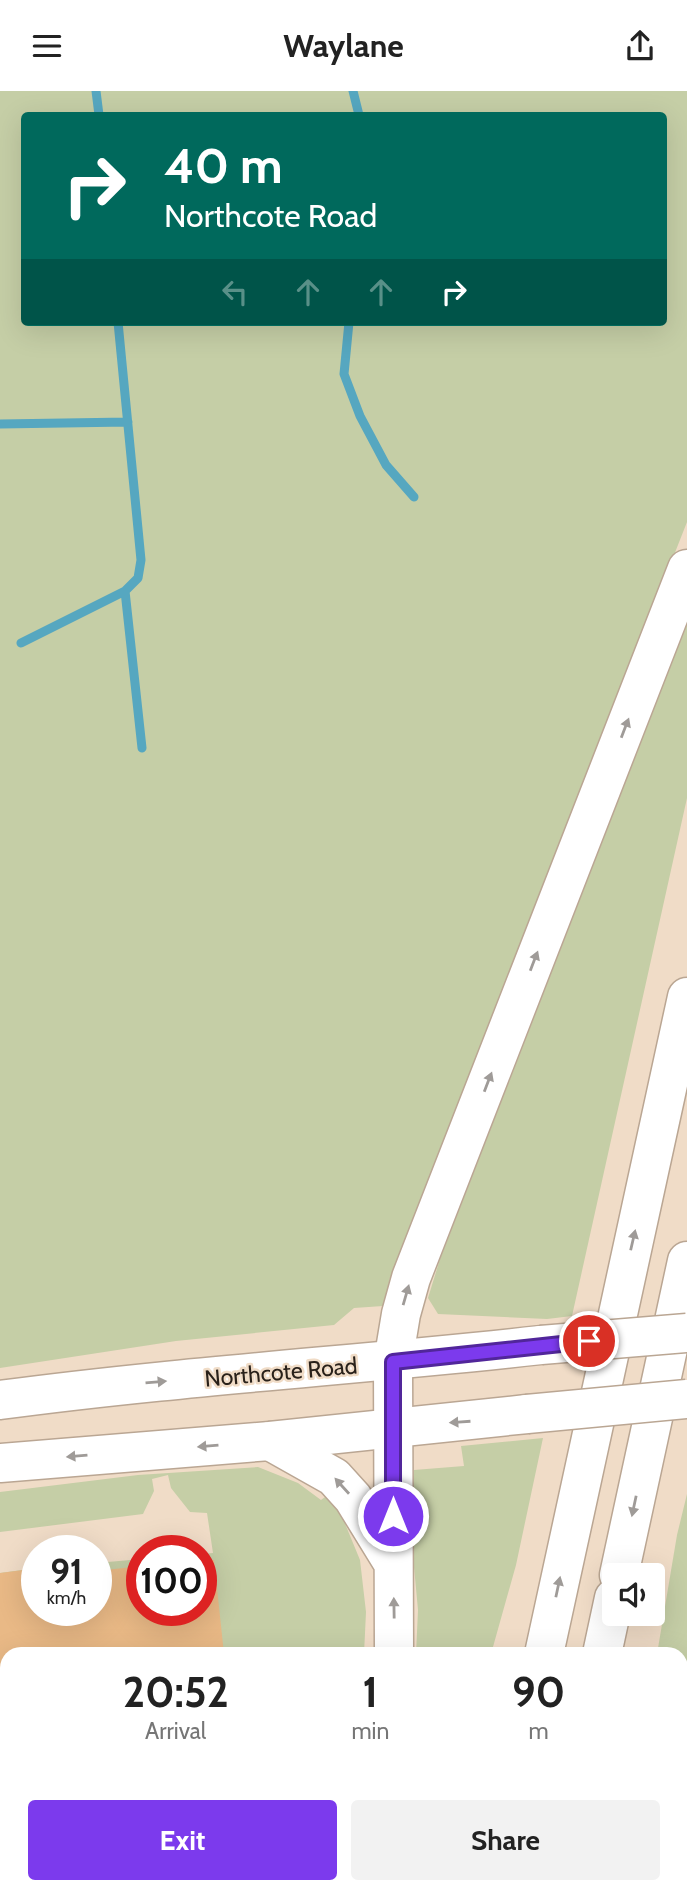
<!DOCTYPE html>
<style>
body{margin:0;font-family:Cabin,sans-serif;background:#f2f2f2;color:#222;height:100vh;display:flex;flex-direction:column;font-size:26px;white-space:nowrap}
*{box-sizing:border-box;margin:0}
p{font-size:23px;color:#767676}
.icon{flex:none;width:38px;height:38px;fill:none;stroke:currentColor;stroke-width:2;stroke-linecap:round;stroke-linejoin:round}
.map{position:relative;flex:1;overflow:hidden}
.sheet{position:absolute;left:0px;top:1556px;width:688px;height:247px;display:flex;flex-direction:column;background:#fff;border-radius:21px 21px 0 0;box-shadow:0 7px 28px #0002}
.sheet>*{flex:none}
.top-card{position:absolute;left:21px;top:21px;width:646px;height:214px;border-radius:7px;box-shadow:0 7px 28px #0002;background:#00695c;color:#fff;overflow:hidden}
.buttons{position:absolute;left:602px;top:1472px;display:grid;gap:14px}
.buttons a{display:grid;place-items:center;width:63px;height:63px;border-radius:7px;background:#fff;box-shadow:0 7px 28px #0002;font-size:35px}
.speed{position:absolute;left:21px;top:1444px;display:flex;gap:14px;font-size:35px;font-weight:700;text-align:center}
.speed>*{display:grid;place-content:center;width:91px;height:91px;border-radius:50%;background:#fff;box-shadow:0 7px 28px #0002;line-height:1}
.speed small{font-size:18px;font-weight:400}
.speed .limit{border:10px solid #d22;background:#fff;color:#111}
.pin{position:absolute;display:grid;place-items:center;width:60px;height:60px;color:#fff;margin:-30px;border:4px solid #fff;border-radius:50%;box-shadow:0 2px 7px #0007}
.me{position:absolute;width:77px;margin:-38px;rotate:0deg;stroke-linejoin:round;filter:drop-shadow(0 0 5px #0008)}
.turn{display:flex;align-items:center;gap:24px;height:147px;padding:0 28px;font-size:32px}
.turn .icon{width:91px;height:91px;stroke-width:2.5}
.turn b{display:block;font-size:49px;line-height:60px}
.lanes{display:flex;align-items:center;height:66px;padding:0 28px;background:#0003;justify-content:center;gap:35px;direction:ltr}
.lanes .off{opacity:.35}
.eta{display:flex;justify-content:space-evenly;align-items:center;height:119px;text-align:center}
.eta b{font-size:42px;font-weight:700;line-height:49px}
.action{display:flex;gap:14px;margin-top:auto;padding:14px 28px}
.action a{flex:1;height:80px;border-radius:7px;background:#7c3aed;color:#fff;font-size:28px;font-weight:700;line-height:80px;text-align:center}
.action a+a{background:#f2f2f2;color:#222}
header{display:flex;justify-content:space-between;align-items:center;height:91px;padding:0 28px;background:#fff;font-size:32px;font-weight:700}
.map>svg:first-child{display:block}
.green{fill:#c5cea6;fill-rule:evenodd}
.lines{fill:none;stroke-linecap:round;stroke-linejoin:round}
.stream{stroke:#56a7c0;stroke-width:9}
.building{fill:#e9b986}
.major-casing{stroke:#baa693;stroke-width:41}
.highway-casing{stroke:#baa693;stroke-width:41}
.major{stroke:#fff;stroke-width:38}
.highway{stroke:#fff;stroke-width:38}
.major-bridge-casing{stroke:#baa693;stroke-width:41;stroke-linecap:butt}
.major-bridge{stroke:#fff;stroke-width:38}
.oneway{fill:#9f9b98}
.route-casing{stroke:#51269a;stroke-width:18}
.route{stroke:#7c3aed;stroke-width:12}
.labels{text-anchor:middle;stroke-width:5;stroke-linejoin:round;paint-order:stroke}
.street-label{font-size:23px;fill:#29211a;stroke:#f0dcc7}
</style>
<header><svg class="icon" aria-label="menu" viewBox="0 0 24 24"><path d="M4 6h16M4 12h16M4 18h16"/></svg>Waylane<svg class="icon" aria-label="share" viewBox="0 0 24 24"><path d="M12 15V3M7 8l5-5 5 5M5 13v7h14v-7"/></svg></header>
<div class="map">
<svg width="687" height="1802" viewBox="0 0 687 1802">
<rect width="100%" height="100%" fill="#f0dcc7"/>
<path class="green" d="M0,0H687V431L390,1187L383,1215L354,1217L334,1234L176,1250L0,1277ZM24,24H663V231H24Z
M687,533V707L572,1225L547,1228L438,1223L428,1207L440,1168Z
M543,1347L516,1474L491,1563H416L418,1519L410,1433L414,1379L464,1375L461,1355Z
M258,1376L298,1392L321,1409L332,1401L360,1469L366,1521L364,1563H7V1796H351V1802H0V1482L37,1477V1519H96V1472L142,1468V1519H201V1463L213,1462L207,1422L190,1421L171,1397L168,1384L152,1388L154,1400L143,1423L0,1441V1401L138,1384Z
M687,1403V1636L681,1655V1563H657L677,1444Z"/>
<g class="lines">
<path class="stream" d="M96,0L99,24
M353,0L359,24
M349,231L344,283L360,325L386,374L414,406
M0,333L128,331
M125,500L142,657
M21,552L125,500L138,487L141,469L118,231"/>
</g>
<path class="building" d="M214,1469L224,1563H7V1618H0V1482L31,1478V1497H37V1519H96V1480L142,1475V1519H201V1470Z"/>
<g class="lines">
<g class="major-casing">
<path id="major" d="M0,1309C179,1285 361,1274 541,1254
M0,1372L270,1350L527,1323"/>
</g>
<g class="highway-casing">
<path id="highway" d="M270,1350L334,1386L353,1407L393,1472
M619,1484L687,1170
M394,1563L393,1271L401,1223L411,1187L687,478
M544,1563L687,906
M602,1563L614,1507
M681,1741L687,1722
M374,1802L375,1796
M491,1802L493,1796
M550,1802L551,1796
M660,1802L662,1796"/>
</g>
<use href="#major" class="major"/>
<use href="#highway" class="highway"/>
<g class="major-bridge-casing">
<path id="major-bridge" d="M541,1254L687,1242
M527,1323L687,1308"/>
</g>
<use href="#major-bridge" class="major-bridge"/>
</g>
<defs><path id="oneway-solid" d="M-6-.8H1V-3.2L6.5 0L1 3.2V.8H-6Z" transform="scale(1.75)"/></defs>
<g class="oneway">
<use href="#oneway-solid" transform="translate(625 637) rotate(-69)"/>
<use href="#oneway-solid" transform="translate(534 870) rotate(-69)"/>
<use href="#oneway-solid" transform="translate(488 991) rotate(-69)"/>
<use href="#oneway-solid" transform="translate(633 1149) rotate(-77)"/>
<use href="#oneway-solid" transform="translate(406 1204) rotate(-74)"/>
<use href="#oneway-solid" transform="translate(156 1291) rotate(-5)"/>
<use href="#oneway-solid" transform="translate(460 1331) rotate(176)"/>
<use href="#oneway-solid" transform="translate(208 1355) rotate(175)"/>
<use href="#oneway-solid" transform="translate(77 1365) rotate(175)"/>
<use href="#oneway-solid" transform="translate(342 1395) rotate(-132)"/>
<use href="#oneway-solid" transform="translate(634 1415) rotate(102)"/>
<use href="#oneway-solid" transform="translate(558 1496) rotate(-78)"/>
<use href="#oneway-solid" transform="translate(394 1517) rotate(-91)"/>
</g>
<g class="lines">
<g class="route-casing">
<path id="route" d="M393,1425V1271L589,1250"/>
</g>
<use href="#route" class="route"/>
</g>
<g class="labels">
<g class="street-label">
<text transform="translate(281 1281) rotate(-5)" y="8">Northcote Road</text>
</g>
</g>
</svg>
<div class="buttons">
<a><svg class="icon" aria-label="sound" viewBox="0 0 24 24"><path d="M4 9h4l5-4v14l-5-4H4zM17 9q2 3 0 6"/></svg></a>
</div>
<div class="speed"><div>91<small>km/h</small></div><div class="limit">100</div></div>
<div class="pin" style="left:589px;top:1250px;background:#d93025"><svg class="icon" aria-label="arrive" viewBox="0 0 24 24"><path d="M6 21V4h12l-3 4 3 4H6"/></svg></div>
<svg class="me" style="left:393px;top:1425px" viewBox="-20 -20 40 40"><circle r="17" fill="#7c3aed" stroke="#fff" stroke-width="3"/><path d="M0-11L8 9 0 5-8 9z" fill="#fff"/></svg>
<div class="top-card">
<div class="turn"><svg class="icon" aria-label="right" viewBox="0 0 24 24"><path d="M7 20v-9h11M14 6l5 5-5 5"/></svg><div><b>40 m</b>Northcote Road</div></div>
<div class="lanes"><svg class="icon off" aria-label="left" viewBox="0 0 24 24"><path d="M17 20v-9H6M10 6l-5 5 5 5"/></svg><svg class="icon off" aria-label="ahead" viewBox="0 0 24 24"><path d="M12 20V5M6 11l6-6 6 6"/></svg><svg class="icon off" aria-label="ahead" viewBox="0 0 24 24"><path d="M12 20V5M6 11l6-6 6 6"/></svg><svg class="icon" aria-label="right" viewBox="0 0 24 24"><path d="M7 20v-9h11M14 6l5 5-5 5"/></svg></div>
</div>
<section class="sheet">
<div class="eta">
<div><b>20:52</b><p>Arrival</p></div>
<div><b>1</b><p>min</p></div>
<div><b>90</b><p>m</p></div>
</div>
<div class="action"><a>Exit</a><a>Share</a></div>
</section>
</div>
